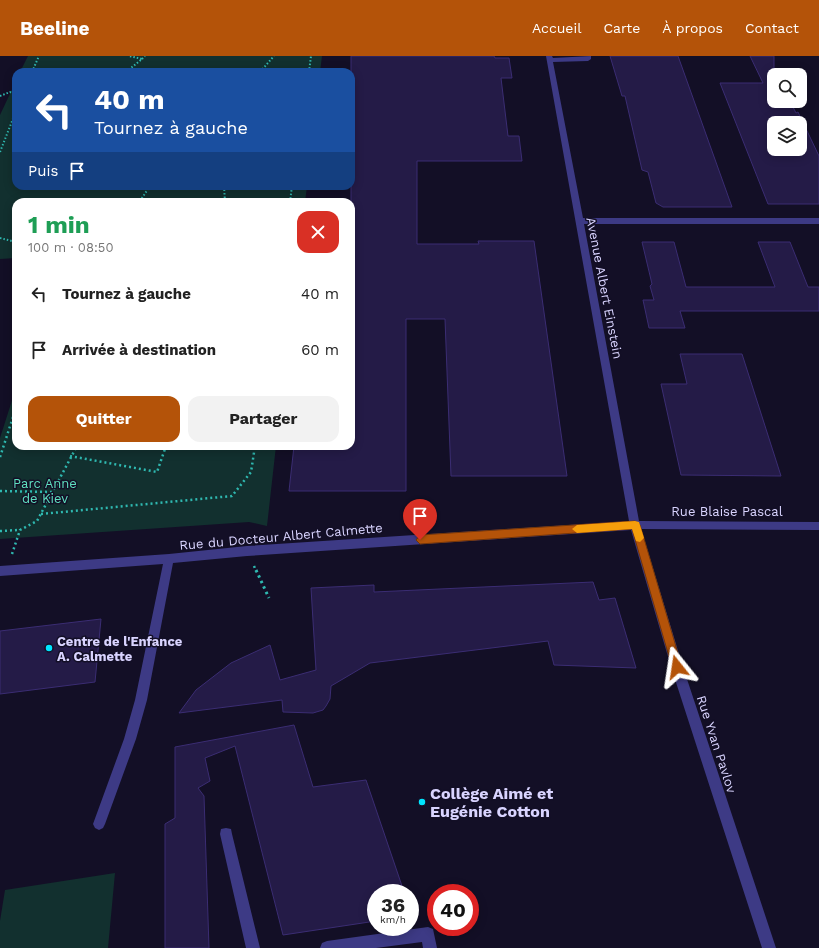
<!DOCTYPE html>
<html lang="fr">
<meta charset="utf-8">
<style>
body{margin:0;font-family:"Work Sans",sans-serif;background:#f2f2f2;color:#222;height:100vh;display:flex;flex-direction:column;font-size:15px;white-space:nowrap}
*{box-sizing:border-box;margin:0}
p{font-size:13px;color:#767676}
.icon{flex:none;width:22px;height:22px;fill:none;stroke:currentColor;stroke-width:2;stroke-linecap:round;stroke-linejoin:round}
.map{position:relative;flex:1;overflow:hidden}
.panel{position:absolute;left:12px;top:142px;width:343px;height:252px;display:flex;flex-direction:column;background:#fff;border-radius:12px;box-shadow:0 2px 10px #0003}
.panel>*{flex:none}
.banner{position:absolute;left:12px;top:12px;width:343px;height:122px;border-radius:12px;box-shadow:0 2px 10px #0003;background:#1a4fa0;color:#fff;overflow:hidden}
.fabs{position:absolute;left:767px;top:12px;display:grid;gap:8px}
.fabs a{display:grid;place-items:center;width:40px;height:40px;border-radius:8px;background:#fff;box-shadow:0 2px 10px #0003;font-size:20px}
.speed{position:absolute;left:367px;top:828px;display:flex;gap:8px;font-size:20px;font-weight:700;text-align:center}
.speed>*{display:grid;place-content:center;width:52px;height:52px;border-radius:50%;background:#fff;box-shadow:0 2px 10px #0003;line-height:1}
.speed small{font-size:10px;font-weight:400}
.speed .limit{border:6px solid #d22;background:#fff;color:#111}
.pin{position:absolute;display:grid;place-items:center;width:34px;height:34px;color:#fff;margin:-41px -17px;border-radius:50% 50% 50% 0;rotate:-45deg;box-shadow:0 0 4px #0007}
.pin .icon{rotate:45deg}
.me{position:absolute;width:44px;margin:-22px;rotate:345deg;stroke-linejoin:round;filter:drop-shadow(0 0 3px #0008)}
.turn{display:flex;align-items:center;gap:14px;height:84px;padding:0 16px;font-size:18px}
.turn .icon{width:52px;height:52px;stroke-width:2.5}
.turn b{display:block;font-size:28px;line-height:34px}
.then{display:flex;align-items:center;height:38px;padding:0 16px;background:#0003;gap:8px;font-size:15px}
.round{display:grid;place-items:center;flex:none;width:42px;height:42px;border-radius:12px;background:#f2f2f2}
.summary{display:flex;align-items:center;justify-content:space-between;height:68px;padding:0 16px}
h1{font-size:24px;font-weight:700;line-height:30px;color:#1e9e55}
.primary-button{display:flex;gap:8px;margin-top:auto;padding:8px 16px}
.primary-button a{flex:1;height:46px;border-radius:12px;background:#b45309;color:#fff;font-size:16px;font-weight:700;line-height:46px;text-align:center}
.primary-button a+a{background:#f2f2f2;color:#222}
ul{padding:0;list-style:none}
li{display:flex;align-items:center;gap:12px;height:56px;padding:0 16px}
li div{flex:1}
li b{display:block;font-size:15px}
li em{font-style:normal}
header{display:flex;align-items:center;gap:24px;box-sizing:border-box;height:56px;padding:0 20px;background:#b45309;color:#fff}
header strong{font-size:19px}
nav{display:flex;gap:22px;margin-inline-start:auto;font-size:14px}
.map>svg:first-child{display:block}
.green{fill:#12302f}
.building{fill:#241b47;stroke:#3b2d73;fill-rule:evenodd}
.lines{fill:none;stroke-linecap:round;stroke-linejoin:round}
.path-far2{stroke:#2fb8b0;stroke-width:2;stroke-dasharray:1.5 2;stroke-linecap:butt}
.path-far1{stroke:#2fb8b0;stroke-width:2.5;stroke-dasharray:2 3;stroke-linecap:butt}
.path{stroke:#2fb8b0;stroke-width:3;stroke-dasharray:2.5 3.5;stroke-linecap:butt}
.minor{fill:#3d3a85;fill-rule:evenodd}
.route{fill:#b45309;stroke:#753606}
.slow{fill:#f59e0b}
.poi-dot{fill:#00e5ff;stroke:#130f26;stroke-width:1.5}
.labels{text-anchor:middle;stroke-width:3;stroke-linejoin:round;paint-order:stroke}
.street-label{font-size:13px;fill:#d9d4ff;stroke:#130f26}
.park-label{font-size:13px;fill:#5fe0c0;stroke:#130f26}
.poi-label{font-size:13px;font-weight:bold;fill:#d9d4ff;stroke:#130f26;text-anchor:start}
.near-poi-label{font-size:16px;font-weight:bold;fill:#d9d4ff;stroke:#130f26;text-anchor:start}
</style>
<header>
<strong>Beeline</strong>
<nav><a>Accueil</a><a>Carte</a><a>À propos</a><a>Contact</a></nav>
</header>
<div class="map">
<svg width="819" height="892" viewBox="0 0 819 892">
<rect width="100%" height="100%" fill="#130f26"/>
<path class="green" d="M28,0H322L320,16H20Z
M16,25V130H307L305,146H16V202L0,203V59Z
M16,332V390H276L267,470L249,466L0,483V382Z
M115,817L108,892H0V865L5,834Z"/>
<path class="building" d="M351,0H494L495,2H509L512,22H501L508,80H519L522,105H417V188H479L478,185H534L567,420H451L445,263H406V435H289L294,390H351Z
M610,0H678L732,151H663L656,147L648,116L642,114L625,40H622Z
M750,0H774V45H790L796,57L798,56L819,100V148H768L720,27H763ZM774,67H800V93H774Z
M642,186H674L686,231H775L758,186H790L808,231H819V255H680L685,272H649L643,244H654L650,230L652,228Z
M680,298H742L781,420L681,419L661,328H687Z
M593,526L599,544L615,542L636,612L554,609L548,585L370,607L331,630L330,643L326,650L323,654L313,657L283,656L282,644L179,657L196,634L231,607L270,589L280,624L316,614L311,532L374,529V536Z
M101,563L95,626L0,638V575Z
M294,669L313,731L366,724L402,830L383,832V837H376V865L283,879L235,690L205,702L210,725L198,732L204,740L209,892H165V768L175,762V691Z"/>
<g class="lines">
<path class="path-far2" d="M142,3L145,0
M32,16L39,0
M126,16L142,3L129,0
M260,16L274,0
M309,16L311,0
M0,40L10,36L16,40
M0,96L16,55
M224,130L225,146
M142,146V142L150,130
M290,146L292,130
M0,182L16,186"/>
<path class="path-far1" d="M70,400L157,416L166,390
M0,401L16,352
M0,435L53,436
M41,458L232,440L251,416L255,390
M0,475L19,474
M12,498L20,474L37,465L77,390
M254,510L256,515"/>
<path class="path" d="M256,514L269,542"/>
<path class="minor" d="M546,0H552L553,2L591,0V3L588,5L553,6L583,162H819V168H584L639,465L819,466V474L641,473L683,611L776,892H762L671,611L631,474L247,500L173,507L147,644L136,683L105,768L103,772L99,774L95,772L93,768L124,683L135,644L163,508L0,520V510L169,498L247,490L629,465Z
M226,772L231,773L232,778L260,892H246L220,778L221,773Z
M428,871L433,873L437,892H423L422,886L376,892H320L322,887L327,885Z"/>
</g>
<path class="route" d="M635,465L640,469L682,611L681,614L677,616L674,614L672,611L632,473L420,488L416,484L420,479Z"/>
<path class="slow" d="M635,465L639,466L644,482L640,486L636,485L632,473L577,477L572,473L577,469Z"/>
<g class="poi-dot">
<circle cx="49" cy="592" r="4"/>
<circle cx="422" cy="746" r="4"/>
</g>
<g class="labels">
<g class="street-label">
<text transform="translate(605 232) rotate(79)" y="5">Avenue Albert Einstein</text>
<text x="727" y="460">Rue Blaise Pascal</text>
<text transform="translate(281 480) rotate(-5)" y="5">Rue du Docteur Albert Calmette</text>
<text transform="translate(717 688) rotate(72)" y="5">Rue Yvan Pavlov</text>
</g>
<g class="park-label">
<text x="45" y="432">Parc Anne<tspan x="45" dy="15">de Kiev</tspan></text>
</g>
<g class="poi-label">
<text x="57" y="590">Centre de l'Enfance<tspan x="57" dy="15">A. Calmette</tspan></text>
</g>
<g class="near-poi-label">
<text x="430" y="743">Collège Aimé et<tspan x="430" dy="18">Eugénie Cotton</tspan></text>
</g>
</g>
</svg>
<div class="fabs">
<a><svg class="icon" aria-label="search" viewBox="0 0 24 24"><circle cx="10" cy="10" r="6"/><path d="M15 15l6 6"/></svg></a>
<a><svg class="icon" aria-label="layers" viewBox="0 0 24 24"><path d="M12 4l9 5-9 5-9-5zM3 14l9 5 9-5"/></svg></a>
</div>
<div class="speed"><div>36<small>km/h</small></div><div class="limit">40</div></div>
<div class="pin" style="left:420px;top:484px;background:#d93025"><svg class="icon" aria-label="arrive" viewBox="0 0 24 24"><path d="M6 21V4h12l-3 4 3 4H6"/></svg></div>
<svg class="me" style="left:677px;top:611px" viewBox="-20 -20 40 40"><path d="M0-17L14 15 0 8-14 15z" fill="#b45309" stroke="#fff" stroke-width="4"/></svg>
<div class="banner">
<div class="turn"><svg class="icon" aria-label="left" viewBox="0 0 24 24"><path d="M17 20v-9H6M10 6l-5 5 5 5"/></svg><div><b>40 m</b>Tournez à gauche</div></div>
<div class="then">Puis<svg class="icon" aria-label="arrive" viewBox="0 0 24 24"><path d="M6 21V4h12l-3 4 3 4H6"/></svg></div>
</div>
<section class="panel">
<div class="summary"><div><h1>1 min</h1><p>100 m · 08:50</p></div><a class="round" style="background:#d93025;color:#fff"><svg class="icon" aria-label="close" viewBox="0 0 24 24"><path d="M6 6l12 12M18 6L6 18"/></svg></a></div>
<ul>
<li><svg class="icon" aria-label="left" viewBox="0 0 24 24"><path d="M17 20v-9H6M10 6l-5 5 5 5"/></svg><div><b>Tournez à gauche</b></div><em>40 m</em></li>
<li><svg class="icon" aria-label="arrive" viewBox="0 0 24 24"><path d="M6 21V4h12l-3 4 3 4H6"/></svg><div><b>Arrivée à destination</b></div><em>60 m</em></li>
</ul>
<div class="primary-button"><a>Quitter</a><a>Partager</a></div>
</section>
</div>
